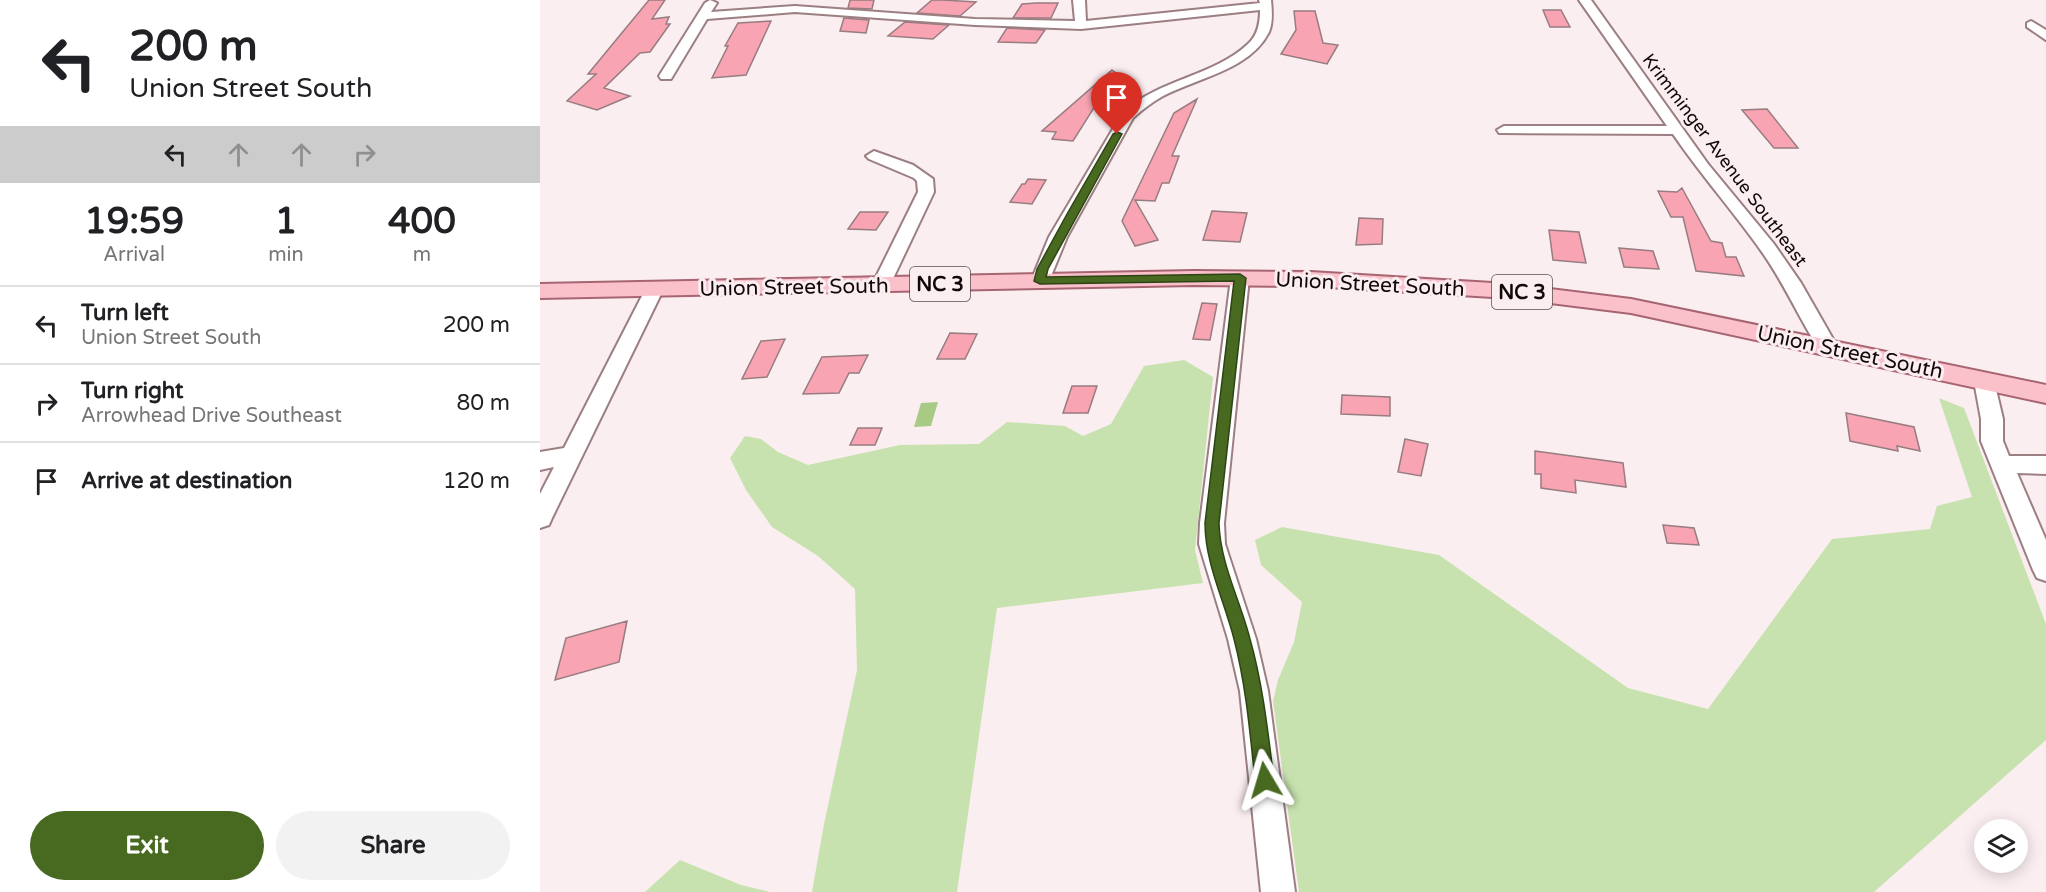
<!DOCTYPE html>
<style>
body{margin:0;font-family:"Varela Round",sans-serif;background:#f2f2f2;color:#202124;height:100vh;display:flex;flex-direction:column;font-size:22px;white-space:nowrap}
*{box-sizing:border-box;margin:0}
p{font-size:20px;color:#757577}
.icon{flex:none;width:33px;height:33px;fill:none;stroke:currentColor;stroke-width:2;stroke-linecap:round;stroke-linejoin:round}
.map{position:relative;flex:1;overflow:hidden}
.drawer{display:flex;flex-direction:column;background:#fff;width:540px}
.drawer>*{flex:none}
.banner{background:#fff;color:#202124;overflow:hidden}
.controls{position:absolute;left:1434px;top:819px;display:grid;gap:12px}
.controls a{display:grid;place-items:center;width:54px;height:54px;border-radius:50%;background:#fff;box-shadow:0 3px 15px #0003;font-size:30px}
.pin{position:absolute;display:grid;place-items:center;width:51px;height:51px;color:#fff;margin:-62px -26px;border-radius:50% 50% 50% 0;rotate:-45deg;box-shadow:0 0 6px #0007}
.pin .icon{rotate:45deg}
.me{position:absolute;width:66px;margin:-33px;rotate:353deg;stroke-linejoin:round;filter:drop-shadow(0 0 4px #0008)}
.turn{display:flex;align-items:center;gap:21px;height:126px;padding:0 30px;font-size:27px}
.turn .icon{width:78px;height:78px;stroke-width:2.5}
.turn b{display:block;font-size:42px;line-height:51px}
.lanes{display:flex;align-items:center;height:57px;padding:0 30px;background:#0003;justify-content:center;gap:30px;direction:ltr}
.lanes .off{opacity:.35}
.eta{display:flex;justify-content:space-evenly;align-items:center;height:102px;text-align:center}
.eta b{font-size:36px;font-weight:800;line-height:42px}
.button{display:flex;gap:12px;margin-top:auto;padding:12px 30px}
.button a{flex:1;height:69px;border-radius:36px;background:#486920;color:#fff;font-size:24px;font-weight:800;line-height:69px;text-align:center}
.button a+a{background:#f2f2f2;color:#202124}
ul{padding:0;list-style:none}
li{display:flex;align-items:center;gap:18px;height:78px;padding:0 30px;border-top:2px solid #e0e0e0}
li div{flex:1}
li b{display:block;font-size:22px}
li em{font-style:normal}
main{display:flex;flex:1;min-height:0}
.map>svg:first-child{display:block}
.green{fill:#c7e2af}
.water{fill:#a7cb85}
.building{fill:#f8a4b2;stroke:#977c80;stroke-width:1.5}
.lines{fill:none;stroke-linecap:round;stroke-linejoin:round}
.minor-casing{stroke:#9b7f83;stroke-width:4}
.major-casing{stroke:#a76571;stroke-width:4}
.minor{fill:#fff;fill-rule:evenodd}
.major{fill:#fac1cb;fill-rule:evenodd}
.route{fill:#486920;stroke:#2f4415;stroke-width:1.5}
.labels{text-anchor:middle;stroke-width:6;stroke-linejoin:round;paint-order:stroke}
.far-street-label{font-size:18px;fill:#12080a;stroke:#fbeef0}
.shield{fill:#fbeef0;stroke:#584d4f;stroke-width:1.5}
.shield-label{font-size:20px;font-weight:bold;fill:#12080a}
.street-label{font-size:21px;fill:#12080a;stroke:#fbeef0}
</style>
<main>
<section class="drawer">
<div class="banner">
<div class="turn"><svg class="icon" aria-label="left" viewBox="0 0 24 24"><path d="M17 20v-9H6M10 6l-5 5 5 5"/></svg><div><b>200 m</b>Union Street South</div></div>
<div class="lanes"><svg class="icon" aria-label="left" viewBox="0 0 24 24"><path d="M17 20v-9H6M10 6l-5 5 5 5"/></svg><svg class="icon off" aria-label="ahead" viewBox="0 0 24 24"><path d="M12 20V5M6 11l6-6 6 6"/></svg><svg class="icon off" aria-label="ahead" viewBox="0 0 24 24"><path d="M12 20V5M6 11l6-6 6 6"/></svg><svg class="icon off" aria-label="right" viewBox="0 0 24 24"><path d="M7 20v-9h11M14 6l5 5-5 5"/></svg></div>
</div>
<div class="eta">
<div><b>19:59</b><p>Arrival</p></div>
<div><b>1</b><p>min</p></div>
<div><b>400</b><p>m</p></div>
</div>
<ul>
<li><svg class="icon" aria-label="left" viewBox="0 0 24 24"><path d="M17 20v-9H6M10 6l-5 5 5 5"/></svg><div><b>Turn left</b><p>Union Street South</p></div><em>200 m</em></li>
<li><svg class="icon" aria-label="right" viewBox="0 0 24 24"><path d="M7 20v-9h11M14 6l5 5-5 5"/></svg><div><b>Turn right</b><p>Arrowhead Drive Southeast</p></div><em>80 m</em></li>
<li><svg class="icon" aria-label="arrive" viewBox="0 0 24 24"><path d="M6 21V4h12l-3 4 3 4H6"/></svg><div><b>Arrive at destination</b></div><em>120 m</em></li>
</ul>
<div class="button"><a>Exit</a><a>Share</a></div>
</section>
<div class="map">
<svg width="1506" height="892" viewBox="0 0 1506 892">
<rect width="100%" height="100%" fill="#fbeef0"/>
<path class="green" d="M644,360L673,377L655,550L663,583L457,608L417,892H272L284,824L317,670L315,589L278,556L232,527L206,490L190,458L205,436L221,439L238,452L268,465L360,445L439,444L467,422L525,426L543,436L571,424L604,366Z
M1399,398L1424,408L1506,624V740L1334,892H759L733,701L738,680L754,642L762,602L721,565L715,540L742,527L899,555L1088,688L1168,709L1292,539L1390,529L1397,506L1432,497Z
M140,860L201,885L230,892H105Z"/>
<path class="water" d="M398,402L391,426L374,427L381,403Z"/>
<path class="building" d="M109,0H125L112,19L129,17L126,24H130L110,52L100,53L64,88L90,96L57,110L27,101L56,74H48Z
M310,0H334L332,9L308,8Z
M392,0H403L436,2L420,16L377,13Z
M496,3H518L511,18H473L482,4Z
M1003,10H1021L1030,27H1010Z
M754,11H775L783,43L798,45L787,64L741,54L756,30Z
M304,18L329,20L326,33L300,31Z
M231,21L206,75L172,78L188,46H185L198,23Z
M365,22L409,25L393,39L348,36Z
M467,28L505,30L496,43L458,42Z
M572,70L576,73L533,141L512,139L516,132L502,131Z
M657,99L632,156H639L629,183H622L615,201L595,200L618,240L595,246L582,221L634,113Z
M1227,109L1258,148H1234L1202,110Z
M488,179L506,180L492,204L470,202L482,184H485Z
M1142,188L1171,241L1182,243L1186,257H1196L1204,276L1156,271L1143,217H1131L1118,191L1137,192Z
M672,211L707,213L700,242L663,240Z
M320,212H348L336,230L308,229Z
M819,218L843,219L842,244L816,245Z
M1009,230L1039,232L1046,263L1013,260Z
M1079,248L1113,251L1119,269L1084,267Z
M662,303L677,304L670,340L653,339Z
M410,333L437,334L425,359H397Z
M245,339L227,377L202,379L221,341Z
M328,355L319,373H309L299,393L263,394L282,357Z
M532,386H557L548,413H523Z
M802,395L850,397V416L801,414Z
M1306,413L1374,427L1380,451L1357,446L1358,451L1310,441Z
M318,428H342L335,445H310Z
M865,439L888,444L881,476L858,472Z
M995,451L1083,463L1086,487L1035,480L1036,493L1001,488V474H995Z
M1123,525L1154,528L1159,545L1127,543Z
M87,621L79,662L15,680L26,638Z"/>
<g class="lines">
<g class="minor-casing">
<path id="minor" d="M170,0L177,3L171,12L255,6L435,19L535,21L533,0H545L546,21L720,3L719,0H731C732,10 733,23 729,32C710,70 657,78 623,96C612,102 603,109 593,118L527,237L509,281L506,285H494L491,281L509,237L583,112C620,79 674,76 708,44C718,35 720,23 720,10L541,29L435,25L255,12L167,19L131,79H121L119,76L165,3Z
M1039,0H1051L1168,164L1234,244L1261,283L1297,346L1294,351L1287,352L1280,351C1259,318 1244,283 1222,252C1193,211 1161,175 1133,134L959,133L957,130L964,126H1127Z
M1491,21L1506,30V40L1487,27V23Z
M334,151L373,165L393,179L394,192L350,285L347,289H335L332,285L378,192L377,181L374,178L329,159L326,156Z
M700,273L706,274L709,278L684,523L685,544L716,639L728,691L755,892H721L700,691L688,639L659,544L660,523L691,278L694,274Z
M114,284L121,286L123,290L12,518L9,525L0,528V494L14,467L0,470V452L24,448L105,290L107,286Z
M1444,374L1451,376L1454,381L1463,419V441L1469,456H1506V474L1477,473L1506,540V581L1497,578L1493,570L1441,441V419L1434,381L1437,376Z"/>
</g>
<g class="major-casing">
<path id="major" d="M654,271L771,272L969,284L1091,299L1506,385V403L1091,313L969,298L771,286L654,285L0,298V284Z"/>
</g>
<use href="#minor" class="minor"/>
<use href="#major" class="major"/>
</g>
<path class="route" d="M577,132L582,134L508,269L506,277L700,274L706,278L679,523C680,563 700,600 710,639C723,685 728,733 734,780L731,787L725,790L718,787L715,780C710,733 706,685 694,639C684,600 665,563 665,523L694,281L500,284L494,281L497,269L527,214L573,134Z"/>
<g class="labels">
<g class="far-street-label">
<text transform="translate(1185 160) rotate(53)" y="6">Krimminger Avenue Southeast</text>
</g>
<g class="shield">
<rect x="370" y="267" width="60" height="34" rx="4.5"/>
<rect x="952" y="275" width="60" height="34" rx="4.5"/>
</g>
<g class="shield-label">
<text x="400" y="291">NC 3</text>
<text x="982" y="299">NC 3</text>
</g>
<g class="street-label">
<text transform="translate(830 284) rotate(3)" y="7">Union Street South</text>
<text transform="translate(254 287) rotate(-1)" y="7">Union Street South</text>
<text transform="translate(1310 352) rotate(12)" y="7">Union Street South</text>
</g>
</g>
</svg>
<div class="controls">
<a><svg class="icon" aria-label="layers" viewBox="0 0 24 24"><path d="M12 4l9 5-9 5-9-5zM3 14l9 5 9-5"/></svg></a>
</div>
<div class="pin" style="left:577px;top:134px;background:#d93025"><svg class="icon" aria-label="arrive" viewBox="0 0 24 24"><path d="M6 21V4h12l-3 4 3 4H6"/></svg></div>
<svg class="me" style="left:725px;top:780px" viewBox="-20 -20 40 40"><path d="M0-17L14 15 0 8-14 15z" fill="#486920" stroke="#fff" stroke-width="4"/></svg>
</div>
</main>
